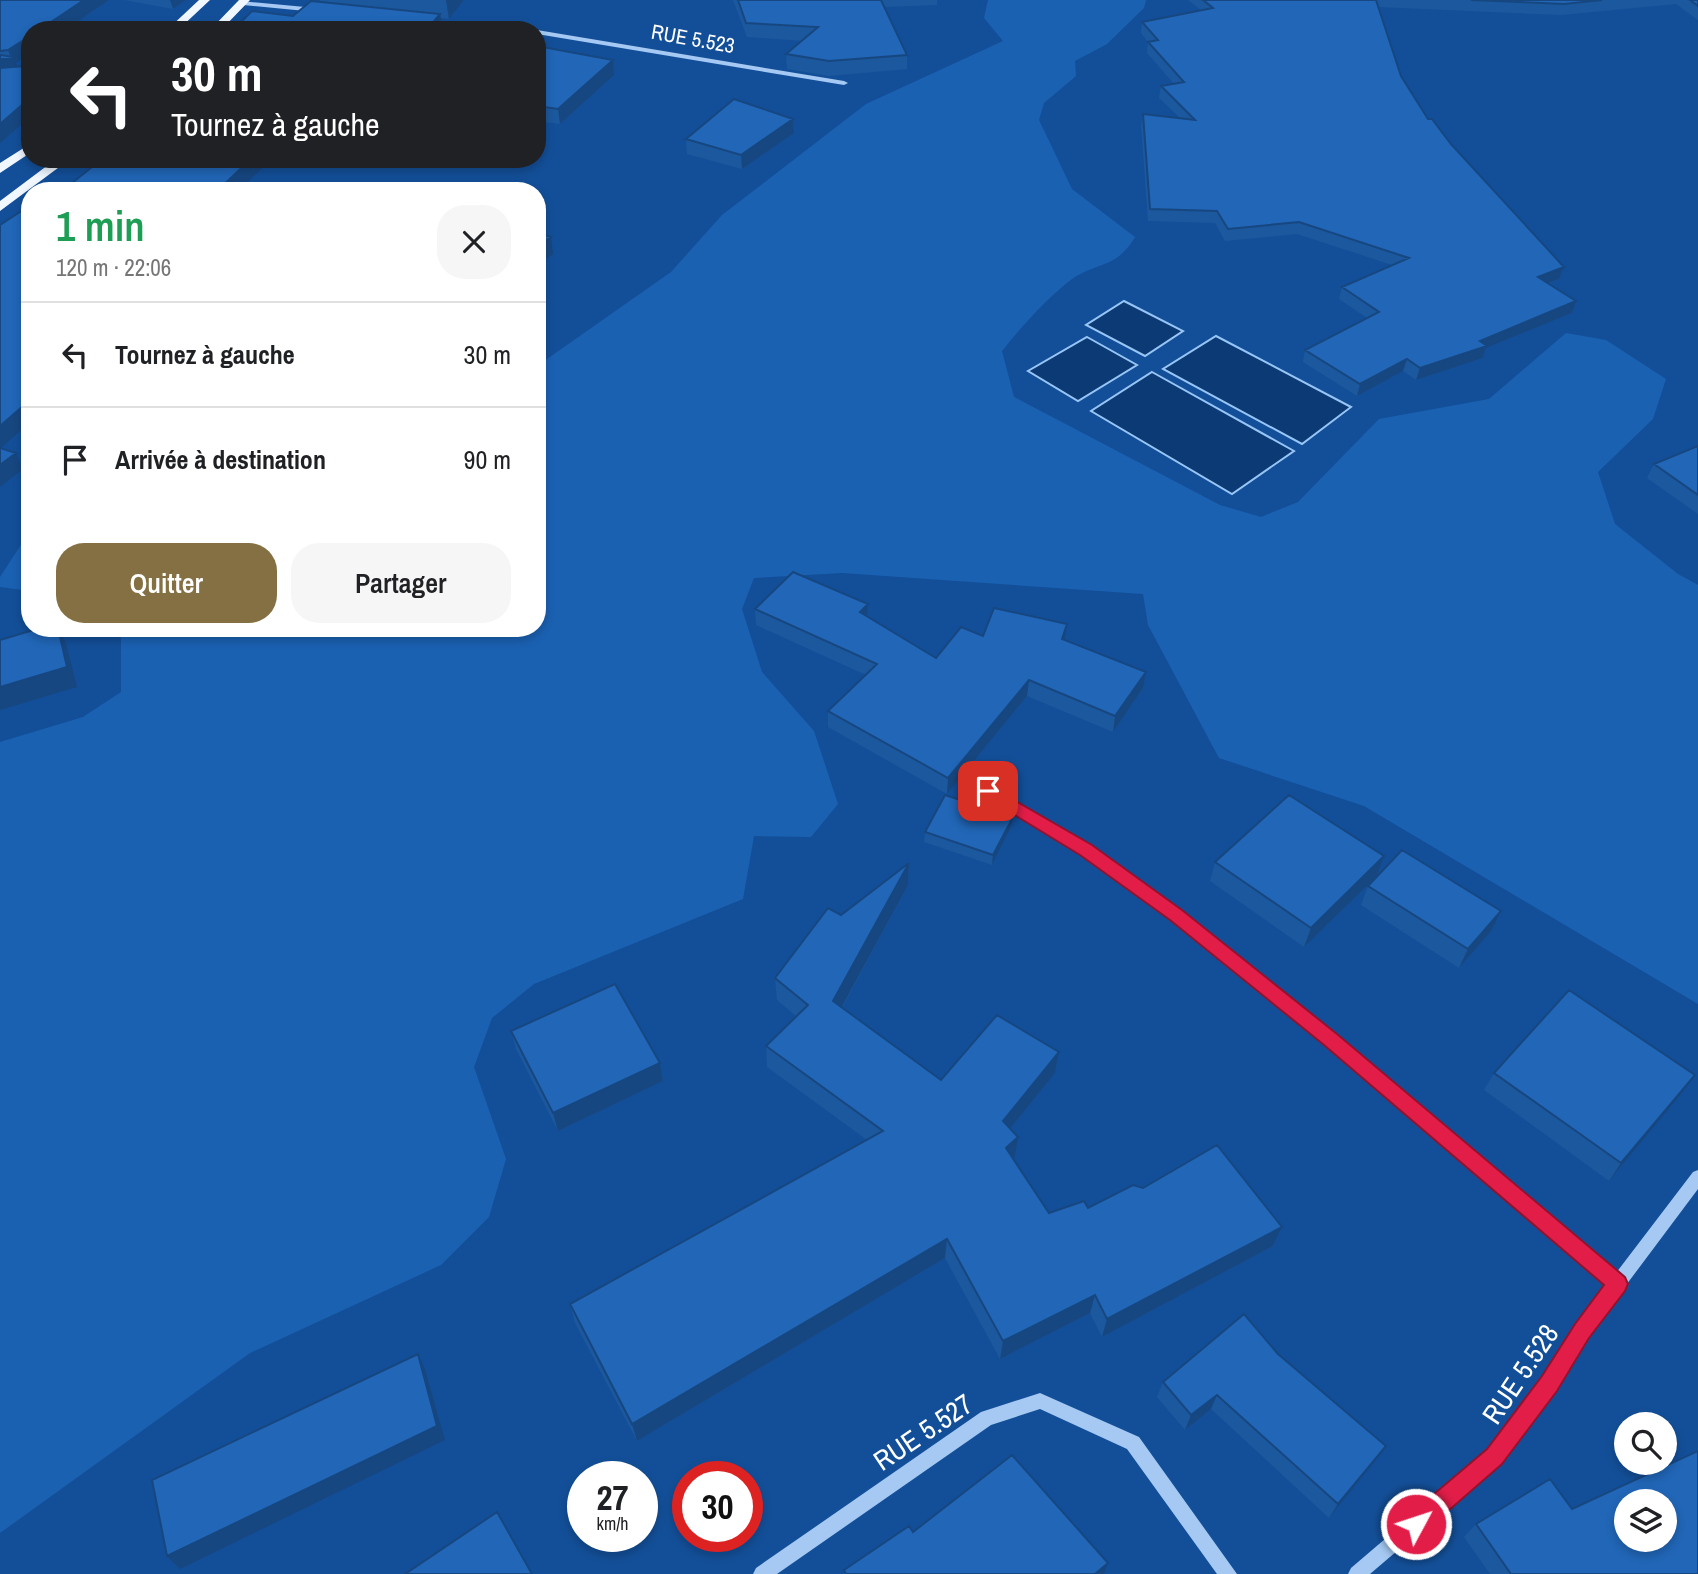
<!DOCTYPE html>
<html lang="fr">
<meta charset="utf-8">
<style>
body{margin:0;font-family:"Archivo Narrow",sans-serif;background:#f6f6f6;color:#202124;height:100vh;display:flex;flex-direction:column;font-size:26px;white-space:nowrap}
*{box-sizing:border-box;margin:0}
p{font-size:23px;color:#757577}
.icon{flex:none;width:38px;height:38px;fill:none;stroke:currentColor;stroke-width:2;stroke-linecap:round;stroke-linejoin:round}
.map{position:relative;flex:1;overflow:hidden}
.side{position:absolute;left:21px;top:182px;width:525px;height:455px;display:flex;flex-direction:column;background:#fff;border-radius:28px;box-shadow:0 4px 10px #0003}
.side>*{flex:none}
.banner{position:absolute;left:21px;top:21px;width:525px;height:147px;border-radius:28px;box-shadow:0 4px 10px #0003;background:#202124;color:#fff;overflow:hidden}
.buttons{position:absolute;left:1614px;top:1412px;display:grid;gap:14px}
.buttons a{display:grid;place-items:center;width:63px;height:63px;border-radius:50%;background:#fff;box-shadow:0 4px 10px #0003;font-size:35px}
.speed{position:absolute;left:567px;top:1461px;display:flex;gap:14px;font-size:35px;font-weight:700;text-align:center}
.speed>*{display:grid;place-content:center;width:91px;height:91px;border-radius:50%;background:#fff;box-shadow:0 4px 10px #0003;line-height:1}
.speed small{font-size:18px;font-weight:400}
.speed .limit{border:10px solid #d22;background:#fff;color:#111}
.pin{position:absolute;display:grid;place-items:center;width:60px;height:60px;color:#fff;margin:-30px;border-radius:14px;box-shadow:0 4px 10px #0006}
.me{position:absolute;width:77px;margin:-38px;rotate:50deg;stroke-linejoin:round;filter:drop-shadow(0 0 5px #0008)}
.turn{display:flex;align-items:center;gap:24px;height:147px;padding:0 35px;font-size:32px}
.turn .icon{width:91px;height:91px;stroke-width:2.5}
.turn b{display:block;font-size:49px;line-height:60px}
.round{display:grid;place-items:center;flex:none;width:74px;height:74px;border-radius:28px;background:#f6f6f6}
.head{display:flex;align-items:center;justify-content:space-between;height:119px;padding:0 35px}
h1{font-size:42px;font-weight:600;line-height:52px;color:#1e9e55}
.action{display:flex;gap:14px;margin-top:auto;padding:14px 35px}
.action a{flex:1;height:80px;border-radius:28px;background:#847042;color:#fff;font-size:28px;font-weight:600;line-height:80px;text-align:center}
.action a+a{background:#f6f6f6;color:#202124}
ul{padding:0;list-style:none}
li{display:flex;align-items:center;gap:21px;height:105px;padding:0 35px;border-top:2px solid #e0e0e0}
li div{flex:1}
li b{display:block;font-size:26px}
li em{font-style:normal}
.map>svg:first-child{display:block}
.green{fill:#1b61b2}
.water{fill:#0c3a74;stroke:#97c5f6;stroke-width:2}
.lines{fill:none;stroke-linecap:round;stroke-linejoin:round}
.minor{fill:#a5c9f3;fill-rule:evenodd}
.major{fill:#f1f7ff;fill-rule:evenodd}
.wall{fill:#1c589d}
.shaded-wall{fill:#174780}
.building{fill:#2166b7;stroke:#174780;stroke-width:2;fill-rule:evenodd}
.route{fill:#e11d48;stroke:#92132f;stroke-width:2}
.labels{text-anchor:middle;stroke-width:7;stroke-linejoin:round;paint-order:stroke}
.far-street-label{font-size:21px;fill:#fff;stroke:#134f98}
.near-street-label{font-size:28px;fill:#fff;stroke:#134f98}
</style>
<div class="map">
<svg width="1698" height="1574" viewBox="0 0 1698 1574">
<rect width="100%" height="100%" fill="#134f98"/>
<path class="green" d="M988,0H1146L1144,8L1107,44L1075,61L1076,76L1044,103L1039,120L1072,189L1135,237C1116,269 1099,261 1072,279C1048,297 1021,327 1002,351L1014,397L1220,505L1261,517L1298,502L1379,419L1489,399L1566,333L1606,340L1666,379L1653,419L1598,472L1615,524L1678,574L1698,585V1004L1364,806L1219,758L1148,625L1143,594L842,573L754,578L742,609L762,672L814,731L838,804L811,837L754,836L743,899L534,984L492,1018L474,1067L506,1159L489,1217L441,1265L250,1353L0,1533V742L83,717L121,692V638L110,628H537V366L671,272L722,215L866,104L1003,41L984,18Z
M30,536V591L0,587V577L26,537Z"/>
<path class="water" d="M1124,301L1183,331L1145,356L1086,325Z
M1216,336L1351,407L1302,444L1163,369Z
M1087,337L1137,365L1078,401L1028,371Z
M1152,372L1294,451L1232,494L1091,411Z"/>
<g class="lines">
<path class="minor" d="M240,1L316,8L320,10L316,12L243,5H240Z
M425,20L513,28L517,30H487L428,24L424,22Z
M537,30L844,81L848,83L844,85L537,34Z
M988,786L1090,847L1181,911L1336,1035L1616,1273L1693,1172L1698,1170V1189L1588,1336L1555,1390L1500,1463L1370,1574H1348L1351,1568L1488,1451L1543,1378L1576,1326L1607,1285L1326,1043L1171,919L1082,853L984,794L982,791L984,788Z
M1040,1393L1139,1437L1237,1574H1217L1127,1449L1040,1409L991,1425L777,1574H753L756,1568L981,1412Z"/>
<path class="major" d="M199,0H210L178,30H167Z
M239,0H250L221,30H210Z
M30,144V153L0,173V163Z
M56,159H70L0,211V201Z"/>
</g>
<path class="wall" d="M0,0H109L65,30H30L16,63L0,143Z
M124,0H186L173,9Z
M320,0H464L449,19L441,18L443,28L441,30H233L293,16L320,2Z
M733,0H937V5L884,7L907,55V69L829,76L787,69L786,54L803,41L747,37Z
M1188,0H1698V20L1676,4L1561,15L1378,7L1401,76L1428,119L1564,267L1559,279L1548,284L1576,301L1572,313L1486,348L1483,358L1416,380L1403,371L1357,396L1303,362L1305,350L1367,318L1339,299L1342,287L1392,265L1297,234L1225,241L1215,223L1148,221L1141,125L1143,114L1180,118L1159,98L1161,86L1174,84L1147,53L1148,42L1141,33L1142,22L1201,10Z
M537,46L614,75L560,124L537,121Z
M793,119L794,133L742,169L687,154L686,139Z
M1698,446V514L1647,478L1654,464Z
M868,604L867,616L936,658L983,636L1067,624L1065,640L1143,688L1113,732L1027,696L947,794L828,727V711L866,675L756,625L755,609Z
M1011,827L992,865L924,842L925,832Z
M1384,856L1377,876L1304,947L1210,881L1215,862Z
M909,863L908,885L842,1008L941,1080L1059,1052L1055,1073L1010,1128L1018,1137L1015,1157L1013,1159L1049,1213L1088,1208L1282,1227L1273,1246L1102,1337L1090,1313L1000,1359L945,1258L637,1441L575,1323L570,1304L867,1140L767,1067L766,1046L796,1016L777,1000L775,978L841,915Z
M1368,886L1501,911L1492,930L1459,968L1361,905Z
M511,1031L660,1063L663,1081L558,1131L516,1049Z
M1494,1073L1695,1075L1682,1093L1609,1181L1484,1090Z
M1278,1354L1386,1446L1376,1460L1329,1518L1211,1409L1185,1430L1157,1397L1163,1382Z
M1572,1509L1698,1574H1490L1464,1537L1476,1524Z"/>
<path class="shaded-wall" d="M84,0H109L65,30H39Z
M170,0H186L173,9Z
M446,0H464L449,19Z
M440,14L443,28L441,30H427Z
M30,36V53L16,63L19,71L0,74V59L11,58L8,50Z
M613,60L614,75L560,124L558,109Z
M30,98V117L0,143V124Z
M793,119L794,133L742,169L741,155Z
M251,159H272L238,191H217Z
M551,237L553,254L537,265V246Z
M1564,267L1559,279L1533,289L1538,277Z
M1576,301L1572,313L1486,348L1483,358L1416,380L1420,368L1480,341Z
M1407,359L1403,371L1357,396L1360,384Z
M30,400V422L0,449V426Z
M16,453L23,469L0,487V465Z
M868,604L867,620L860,612Z
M1067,624L1065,640L1062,639Z
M58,628H59L66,643L77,687L0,710V687Z
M1146,672L1143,688L1113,732L1115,716Z
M1029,680L1027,696L947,794L948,778Z
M1013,817L1011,827L992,865L993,855Z
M1384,856L1377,876L1304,947L1311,928Z
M909,863L908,885L833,1023V1001Z
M1501,911L1492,930L1459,968L1468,949Z
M1059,1052L1055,1073L1000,1141L1003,1121Z
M660,1063L663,1081L558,1131L553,1113Z
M1695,1075L1682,1093L1609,1181L1621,1163Z
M1018,1137L1015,1157L1003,1168L1006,1148Z
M1282,1227L1273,1246L1102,1337L1107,1319Z
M947,1239L945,1258L637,1441L632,1424Z
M1095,1295L1090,1313L1000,1359L1003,1341Z
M418,1354L425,1369L445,1440L180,1569L167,1556Z
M1217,1395L1211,1409L1185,1430L1191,1415Z
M1386,1446L1376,1460L1329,1518L1338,1504Z
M1108,1563L1104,1574H1095Z"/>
<path class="building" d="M0,0H84L39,30H30V36L8,50L0,51Z
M738,0H881L907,55L829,61L786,54L818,27L746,23Z
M1203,0H1376L1401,76L1428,119H1432L1451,144L1564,267L1538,277L1576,301L1480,341L1487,346L1420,368L1407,359L1360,384L1305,350L1379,312L1342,287L1409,258L1299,222L1228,229L1217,211L1150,209L1143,114L1195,120L1161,86L1184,82L1148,42L1158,40L1142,22L1213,8Z
M1471,0H1602L1564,4Z
M1690,0H1698V6Z
M311,1L440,14L427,30H233L252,11L293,16Z
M537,46L613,60L558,109L537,106Z
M0,55L14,57L0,59Z
M27,60L30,61V98L0,124V68L25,66Z
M734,99L793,119L741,155L686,139Z
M102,159H251L217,191H62Z
M420,186L433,191H413Z
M23,210L30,212V400L0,426V225Z
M537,232L551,237L537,246Z
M1698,446V495L1654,464Z
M0,448L16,453L0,465Z
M793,572L868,604L860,612L936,658L961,627L983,636L994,608L1067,624L1062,639L1146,672L1115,716L1029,680L948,778L828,711L877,664L755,609Z
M40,628H58L67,667L0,687V640Z
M945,795L1013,817L993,855L925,832Z
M1289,795L1384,856L1311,928L1215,862Z
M1402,850L1501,911L1468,949L1368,886Z
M909,863L833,1001L941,1080L997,1015L1059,1052L1003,1121L1018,1137L1006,1148L1049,1213L1084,1201L1088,1208L1133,1185L1143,1188L1217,1145L1282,1227L1107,1319L1095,1295L1003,1341L947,1239L632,1424L570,1304L883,1131L766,1046L808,1005L775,978L828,908L841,915Z
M615,984L660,1063L553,1113L511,1031Z
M1569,990L1695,1075L1621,1163L1494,1073Z
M1244,1314L1278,1354L1386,1446L1338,1504L1217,1395L1191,1415L1163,1382Z
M418,1354L437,1426L167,1556L152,1480Z
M1698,1451V1574H1511L1476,1524L1550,1479L1572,1509ZM1626,1502H1664V1540H1626Z
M1012,1455L1108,1563L1095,1574H846L844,1570L909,1526L913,1532Z
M497,1512L532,1574H405Z"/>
<path class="route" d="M988,785L1092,845L1182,910L1337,1034L1625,1277L1628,1284L1625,1291L1589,1338L1557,1391L1502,1464L1424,1532L1416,1535L1408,1532L1405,1524L1408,1516L1487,1449L1542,1376L1575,1324L1604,1285L1324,1045L1170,920L1080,855L982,795L980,791L982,787Z"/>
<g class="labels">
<g class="far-street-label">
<text transform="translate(693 39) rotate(10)" y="7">RUE 5.523</text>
</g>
<g class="near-street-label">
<text transform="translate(1520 1374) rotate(-56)" y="10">RUE 5.528</text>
<text transform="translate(923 1432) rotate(-34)" y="10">RUE 5.527</text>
</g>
</g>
</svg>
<div class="buttons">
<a><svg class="icon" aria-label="search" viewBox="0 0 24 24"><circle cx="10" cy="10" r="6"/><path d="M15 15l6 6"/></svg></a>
<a><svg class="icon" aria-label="layers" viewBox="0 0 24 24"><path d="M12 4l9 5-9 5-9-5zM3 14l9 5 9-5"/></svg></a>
</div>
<div class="speed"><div>27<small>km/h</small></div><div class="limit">30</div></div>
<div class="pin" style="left:988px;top:791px;background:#d93025"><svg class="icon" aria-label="arrive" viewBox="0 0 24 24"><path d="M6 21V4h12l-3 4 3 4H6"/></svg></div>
<svg class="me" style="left:1416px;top:1524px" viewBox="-20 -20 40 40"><circle r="17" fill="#e11d48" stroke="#fff" stroke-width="3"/><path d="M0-11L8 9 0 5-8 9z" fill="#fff"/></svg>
<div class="banner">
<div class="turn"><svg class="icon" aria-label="left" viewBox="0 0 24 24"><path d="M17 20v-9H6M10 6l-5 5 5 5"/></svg><div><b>30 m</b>Tournez à gauche</div></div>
</div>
<section class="side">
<div class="head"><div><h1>1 min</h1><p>120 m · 22:06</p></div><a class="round"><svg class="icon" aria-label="close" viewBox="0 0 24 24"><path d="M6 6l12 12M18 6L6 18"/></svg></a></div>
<ul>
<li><svg class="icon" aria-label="left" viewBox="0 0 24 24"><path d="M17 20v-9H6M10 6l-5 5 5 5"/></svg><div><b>Tournez à gauche</b></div><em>30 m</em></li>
<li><svg class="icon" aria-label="arrive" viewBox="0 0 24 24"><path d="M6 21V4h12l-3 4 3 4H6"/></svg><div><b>Arrivée à destination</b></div><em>90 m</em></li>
</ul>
<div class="action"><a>Quitter</a><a>Partager</a></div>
</section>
</div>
